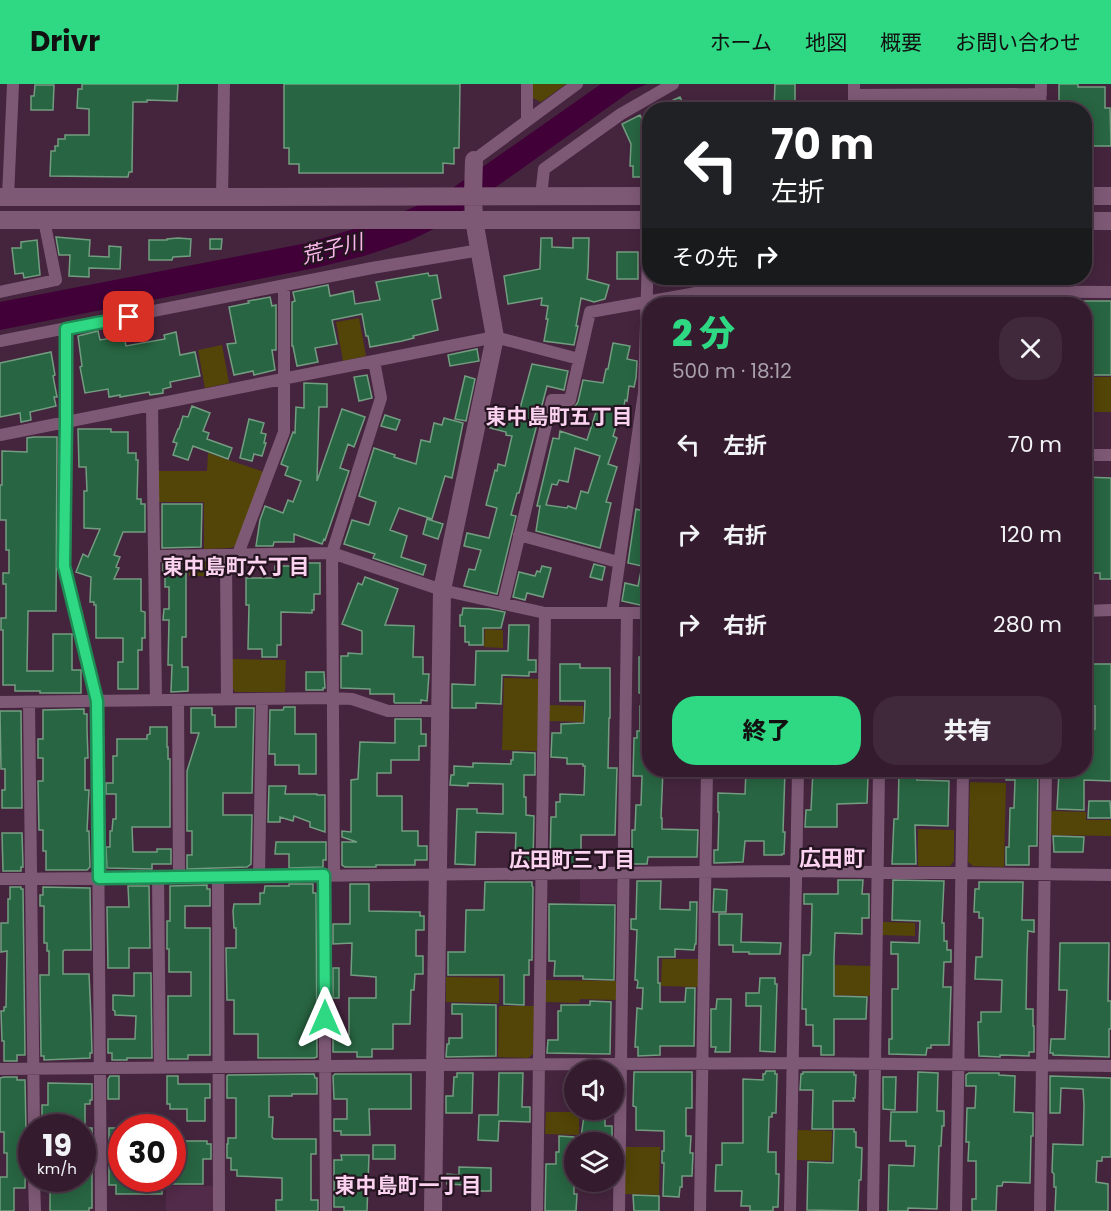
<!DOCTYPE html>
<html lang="ja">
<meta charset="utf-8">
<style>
body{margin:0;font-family:Poppins,"Noto Sans JP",sans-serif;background:#3f293a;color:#f1f3f6;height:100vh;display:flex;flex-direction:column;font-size:22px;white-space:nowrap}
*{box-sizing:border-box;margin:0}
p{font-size:20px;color:#a9a1aa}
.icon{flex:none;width:33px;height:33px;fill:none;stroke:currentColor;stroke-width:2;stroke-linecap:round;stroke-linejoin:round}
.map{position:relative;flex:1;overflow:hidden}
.drawer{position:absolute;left:642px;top:213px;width:450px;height:480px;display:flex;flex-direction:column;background:#341c2e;border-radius:24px;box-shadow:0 3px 15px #0003,0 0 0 2px #4e3a4a}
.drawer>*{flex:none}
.guide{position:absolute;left:642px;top:18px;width:450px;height:183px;border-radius:24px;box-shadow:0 3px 15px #0003,0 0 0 2px #4e3a4a;background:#202124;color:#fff;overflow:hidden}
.controls{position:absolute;left:564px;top:976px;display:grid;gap:12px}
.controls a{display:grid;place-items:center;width:60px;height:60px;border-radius:50%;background:#341c2e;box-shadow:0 3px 15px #0003,0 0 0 2px #4e3a4a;font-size:30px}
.speed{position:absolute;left:18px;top:1030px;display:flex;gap:12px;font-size:30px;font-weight:700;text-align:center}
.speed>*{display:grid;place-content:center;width:78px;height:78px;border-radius:50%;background:#341c2e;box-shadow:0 3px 15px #0003,0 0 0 2px #4e3a4a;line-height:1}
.speed small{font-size:15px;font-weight:400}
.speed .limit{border:9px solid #d22;background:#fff;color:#111}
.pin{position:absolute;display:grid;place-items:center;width:51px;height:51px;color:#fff;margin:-26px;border-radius:12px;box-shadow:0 3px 9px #0006}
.me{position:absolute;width:66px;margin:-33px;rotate:0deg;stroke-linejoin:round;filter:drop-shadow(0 0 4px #0008)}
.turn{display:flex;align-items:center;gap:21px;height:126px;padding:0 30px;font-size:27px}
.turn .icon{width:78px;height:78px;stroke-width:2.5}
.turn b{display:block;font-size:42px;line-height:51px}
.then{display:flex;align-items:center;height:57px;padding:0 30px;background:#0003;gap:12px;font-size:22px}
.round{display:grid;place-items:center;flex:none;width:63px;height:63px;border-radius:24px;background:#3f293a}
.summary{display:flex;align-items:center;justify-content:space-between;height:102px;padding:0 30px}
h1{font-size:36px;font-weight:800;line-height:45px;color:#2fd883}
.button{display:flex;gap:12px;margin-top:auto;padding:12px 30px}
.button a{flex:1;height:69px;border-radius:24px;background:#2fd883;color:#111;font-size:24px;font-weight:800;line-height:69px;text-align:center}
.button a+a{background:#3f293a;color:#f1f3f6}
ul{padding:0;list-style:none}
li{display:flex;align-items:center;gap:18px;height:90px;padding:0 30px}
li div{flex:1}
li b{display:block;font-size:22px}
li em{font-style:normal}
header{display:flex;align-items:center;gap:36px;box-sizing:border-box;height:84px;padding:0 30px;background:#2fd883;color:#111}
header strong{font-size:28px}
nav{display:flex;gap:33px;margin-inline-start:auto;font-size:21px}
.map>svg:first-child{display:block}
.built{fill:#512b49}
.green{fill:#534507}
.water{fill:#410038}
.building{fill:#286542;stroke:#729d80;stroke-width:1.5;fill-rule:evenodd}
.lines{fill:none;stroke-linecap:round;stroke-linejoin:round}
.street{stroke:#7e5976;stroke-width:12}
.secondary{stroke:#7e5976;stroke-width:18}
.route-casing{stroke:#1f8c55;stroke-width:15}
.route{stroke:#2fd883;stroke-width:10}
.labels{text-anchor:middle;stroke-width:4.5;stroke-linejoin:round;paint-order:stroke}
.water-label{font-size:21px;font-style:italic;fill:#fab5ea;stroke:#23141f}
.neighbourhood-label{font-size:21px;font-weight:bold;fill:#fcd2f1;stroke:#23141f}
.quarter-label{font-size:22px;font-weight:bold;fill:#fcd2f1;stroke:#23141f}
</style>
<header>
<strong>Drivr</strong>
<nav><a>ホーム</a><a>地図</a><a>概要</a><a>お問い合わせ</a></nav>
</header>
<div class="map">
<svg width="1111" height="1127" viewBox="0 0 1111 1127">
<rect width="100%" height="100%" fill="#45253e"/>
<path class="built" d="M580,795H615L618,799L617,819L580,818Z
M166,1102H215V1127H166Z"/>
<path class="green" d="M533,0H566L541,18L533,14Z
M359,234L366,272L343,277L336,238Z
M222,261L229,299L205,304L198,266Z
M1092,293H1111V328H1092Z
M208,369L264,388L236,462L231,464L204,465V418H158V387H207Z
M189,476H217L221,480V492H189Z
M485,545L503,546V564L484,563Z
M232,575L286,576L285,608H235L232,603Z
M504,594L539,595L537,667L502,666Z
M549,621L583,622V638L549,637Z
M918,686H955V695L918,694Z
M970,698L1006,699L1004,783L973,782L968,778Z
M1051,727L1086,728V736H1111V752L1051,751Z
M918,745L954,746V777L950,782H918Z
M883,838L915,839V852L882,851Z
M662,875H698V903L661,902Z
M835,881L871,882L870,912L835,911Z
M446,893L499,894V919L446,918Z
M545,896L616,897V916L580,915L579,919L545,918Z
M499,922H534L533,970L528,974L498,973Z
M546,1028H579V1051L545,1050Z
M798,1046L832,1047L831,1077L797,1076Z
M625,1063H660L659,1111L624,1110Z"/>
<path class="water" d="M601,0H647L631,7L444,140L409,157L364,172L315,184L0,246V218L307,159L384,136L444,110Z"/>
<path class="building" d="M82,0H178L177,17L147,16V18H133L132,88H129L128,93L50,92L51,67H55V62H58V55H65V51H89V25L77,24L78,5H82Z
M284,0H460L459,64H454V80L443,79V89H299V80H289V64H284Z
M775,0H795V26H774Z
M1059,0H1078V3H1105V24H1110L1111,62H1084V26H1059Z
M35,1H54L53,26H31V12H34Z
M680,13L686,26H651Z
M640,31L650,52V54L647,55L646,93H633V82H630L631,60L622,40Z
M56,153L90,156L89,172L109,173V162L121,163L120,185L89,184V193L69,192L70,171H59Z
M178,154L191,155L190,172L173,173L172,176H149V156H167V155Z
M541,154H552V163L573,164V154H589L588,187L587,195L609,201L605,215L594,218L581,214L576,242H578L574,261L544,257L548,235H546L548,222L541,221L542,214L508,220L504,192L540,185Z
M210,155H222L221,165H210Z
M37,156L40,191L24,194L23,189L15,190L12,164H21V158Z
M617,168H638V195H617Z
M428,189L429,192L437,191L441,214L432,216L438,246L413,252L414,254L402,257L370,263L368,252H366L362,230L332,236L337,260L315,264L318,278L297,282L293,262H292V218L295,217L293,208L328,201L330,212L353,207L355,220L380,216L376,198Z
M772,194H787V198H772Z
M813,194H851V198H813Z
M270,213L272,222L276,221V266H272L275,286L254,291L253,287L234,291L227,260L236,259L229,223L249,219L248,217Z
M772,215H787V220H772Z
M813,215H851V220H813Z
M1084,217H1111V291H1084Z
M98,247L100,256L124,252L126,262L165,255L164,251L176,248L180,271L195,268L200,292L170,298L171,303L163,305V309L150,311L149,308L120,313V311L109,313L108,305L85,309L80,283L82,282L78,252Z
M613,259L630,262L627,275L637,277L636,294L634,303L629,302L627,317L625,316L624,322H622L613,352L617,354L608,380L617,383L606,418L611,419L600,464L536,447L540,422H537L553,354L559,355L560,347L587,356L596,328L572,324L576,321L578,318L583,296L603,299L606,285H608ZM575,364L600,372L588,409L581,407L576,425L568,422L567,424L546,421L552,400L557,401L559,396L568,398Z
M477,265L479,277L450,282L448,271Z
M51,268L55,291L53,292L57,313H54L56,322L30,328L31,336L21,338L20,329L0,333V279Z
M532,280L568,287L564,306L547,302L519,409H517L511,431L516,432L497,510L464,502L469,485L475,486L481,466L464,462L467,449L489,454L497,424L486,421L495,386L497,387L498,380L505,382L512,352L506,351V348L490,344L495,323L519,328Z
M367,291L372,314L359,317L354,293Z
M465,292L475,295L466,337L455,335Z
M304,299L327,300V323H319L317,397L342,325L365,333L354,363L348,360L340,384L349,387L325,456L324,455L322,460L294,450V458H274L273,462H256L260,436L265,422L283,429L288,416L293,418L301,397L285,391L288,383L281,380L293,348L295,349L296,323L304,324Z
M192,322L210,329L203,347L209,349L207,355L232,364L228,375L193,362L188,376L173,371L177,359L173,358L178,345H179L183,332L188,333Z
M385,331L400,336L396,346L381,342Z
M444,334L463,339L452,394L445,392L432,435L399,424L390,446L407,452L401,473L426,481L423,491L373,474L375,470L344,460L352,436L369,441L376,418L359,412L374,364L395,371L394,373L416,380L421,356L430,358L434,339L442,341Z
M249,335L264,339L261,349L266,350L264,359H266L262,372L254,370L252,377L240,374Z
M78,345H111V348H128V369H136V376H138L137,415H141V420H145V448H123L114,471L120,473L116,483L119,484L114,495H141V527L145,528V554H142V566H138V605H118V578H123V554H96V521H94V518H90L91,493L76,488L83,470L88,473L100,445L84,444V407H87L86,383H79Z
M34,353H57L56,527H28L27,587H53V550H72V586H81V609H40V607H15V601H3V546H1V534H6V500H3V489H9V466H6V436H0V401H2V367L27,368V354Z
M1084,393L1111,394V495H1100V489H1084V469H1091V432H1084Z
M162,420H202L201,463L162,464Z
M636,425L650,429V521H640L622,517L625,499L638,502L642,482L628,479Z
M427,435L443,440L438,455L423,450Z
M302,479H320V510H314V526H312V529L281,528V561H277V573H262V565H248L249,521H246V494H275V482H302Z
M163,480H186V553H182V583H188V607L171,608L172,581H168L169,536H163L164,525H169V503H165V488H163Z
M594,480L605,483L602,496L590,493Z
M542,482L551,484L543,513L527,509L525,516L513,513L519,488L535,492L537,487L540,488Z
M365,493L398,505L385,541L414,542L413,573H423V590H429L427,617L421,616V619H395L394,618V610H370V605L341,604V572H348V569L362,570V547L342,540L358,499L362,501Z
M463,524L489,525L505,528L501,544H483V561H469V558H465V542H460V531H462Z
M509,541H529L528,576H536V588H529V592L502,591L501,620L476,619V624H452V600L475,601L476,567H508Z
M639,573H650V609H639Z
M560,580H580V584H610V634H609L608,684H617L615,751H581V780L552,781L550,780L551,733H556V718H560V710L584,711L585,682H583V680H567V674L551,673L552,649H561V640L584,639L585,617H560Z
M1084,580H1111V697L1084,696V726L1057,725L1059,688H1064V686H1084V645H1095V622H1084Z
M306,588H324L325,604H323V606H306Z
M640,622H650V686H663L661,734H662V745L698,746L697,773H648L647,780H632V746H635L636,721H641L642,692H633L634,654H637V647H640Z
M284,623H295V650H316V690H299V681H275V670H269L270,626H283Z
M191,624H212V631H215V643H236V624H254L252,709H223V731H252L251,780L247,783L187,785V771H192V747H187V687L199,649H191Z
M84,625V630H87V645L88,674H85V706H89L87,747H89L90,783L87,786H46V767H43V746H39L38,697H43V674H38V655H43V626Z
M0,627H21L22,724H2V706H5V685H1Z
M395,635H421V650H426V662H419V676H391V689H377V712H402V747H418V762H427V776H415V781H376V783H345L342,781V758H357L342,753V747L351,748V696L358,695L360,658L395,659Z
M150,643H167V663H168V675H170V743H132L133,768H157V765H171V780H152V785L107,784L106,763H110V747H112L113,735H116V710H106V699H113V672H117V655H147V651L150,650Z
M513,668L535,669V691H524V713H526V731L534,732L533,777L515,776L516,749L476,748L475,781L455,780L457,725H477V729L503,730V700L468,699V702L450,701L451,691H454V682L473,683V679L511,680V676H513Z
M746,686H785L783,748H785L784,770H782V771H764V757H745L743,778L714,779V766H718L719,728H718V709L745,710Z
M813,686H837V692H868L867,719L837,720V743H805L806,726H811Z
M899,686H918L917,696L949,697L948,742L915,741L916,780H892L894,735H898Z
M1006,686H1038L1037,762H1029V781H1006V763H1009L1010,724H1014L1015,696H1006Z
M269,702H286L285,710H317V711H325V748L310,743V738L294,732L293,737L280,733V738H268Z
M1089,717H1110L1111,734H1088Z
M2,749H22L23,783H21V787H3Z
M1053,752L1084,753L1083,768H1054Z
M276,758H326V776H323V783L289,784V770H275Z
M838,796H863L862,810H869V834H862V850L835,849L834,874V912L867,913L866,935H834V971H821V962H813V941H806V925H802L803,871H810V869H811L812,820H804V810H838Z
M893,796L944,797L942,839H944V857H947V866H951V878H944L943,903H951L949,961H931V964H927L926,971L889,970V955H892V905H898V870H891V858L919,859L920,837L892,836Z
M637,797H661L660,825L690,826V818H697L696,860H695L694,866L675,865V873H658V899H660V918H685L686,904H695L694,962H660V971L638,972V963H635L637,924L642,925L643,904H637L638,898L637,896H635L637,846L631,845V835H636Z
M485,798H532V802L533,803L532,876H529V891H524V921L504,920V891H448V868H465L466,826H484Z
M979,798H1023L1022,836H1034V848L1028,847L1027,872L1026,925H1033V942H1034V968H1029V972L1000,971V973L979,972L978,938H981V928H1001L1002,896L975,895L976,873H982L983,834H979V828H974L975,805H979Z
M289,800H313V809H316L317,973L314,974H258V950H234V916H227L226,864H236V844H234L233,827L234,820H260V809H264L265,802H289Z
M350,800H369V827L420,828V832H424V846H416V872H423V890H415L414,906H411L410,940H393V965H372V973H357V968H333V953L349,951V914H376V893L351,891L352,859L333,860V840H350Z
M207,801V805H210V822H185V844H210V971H188V975H168V912H191V888H169V865H167V837H170V802Z
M128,802H149L150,864H129V884H108L107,823H129Z
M10,803H21V805H23L25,971H17V977H4V957H2L1,927H4V923H6L7,867L1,868V839H8V815H10Z
M43,803L90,804L91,866H65L63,867V890H89L91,934L92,969H90V974L44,976V972H41L40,891H49V867H47V859H44V822H40V811H43Z
M714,805L727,806L726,828H713Z
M549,820L615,821L614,896L583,895V892H554L555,877H549Z
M719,830H742L741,858L781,859L780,870H749V868H733V861H719Z
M1060,859H1109L1108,917H1111V945H1109V973L1053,971V969H1050L1051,955H1065L1067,906H1059Z
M333,884H339V914H333Z
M134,889H151L152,974H127V976H112V969H108V955H135L136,932L115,931V927L113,926V911L134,912Z
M760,894H775V900H777L775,968L760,967L761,922H746V909H759Z
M717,915H731L730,968H715L716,963H711V925H716Z
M590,917L611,918L610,970L547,969L548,956H558V927H561V921H590Z
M452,920L496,921V972L446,973L447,960H449V954H462V930H452Z
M766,987H775V990H777L776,1029H772V1033H769L768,1068H776V1090H779L778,1123H773V1127H750V1122H741L742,1107H715L716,1081H722V1059H743V995L763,996V990H765Z
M634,988H692V1024H686V1052H691L690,1069H693L692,1092H682V1103H680L679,1113L663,1112L664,1079H662V1067H664V1047L636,1046V1023L633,1022Z
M803,988H854V991H856L855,1014H853L854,1017H833V1045H812L813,1006H800L801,990H803Z
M918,988L938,989L937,1027H944V1042H942L941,1062H939L937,1125L908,1124V1127H888L889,1081L914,1082L915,1062H906V1057H890L891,1028H917Z
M457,989H473L472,1029H446V1012H453L454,993H457Z
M499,989H523L522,1023H530V1038L499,1037L498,1057L478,1056L479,1031H498Z
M969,989H999V991L1015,992L1014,1028L1033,1029V1052H1031L1030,1099L1003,1098L1002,1102H997L996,1127H972V1115H976V1077H968L969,1058H966L967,1024H975L976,1002H966V991Z
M314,990L315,994H317V1010H292V1012H269V1033H273L272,1053L274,1055H316V1070H311V1116H318V1127H276V1116H282V1094L237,1092V1086H231V1074H227V1060H228V1054H236V1014H227V992L228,991Z
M335,990H411V1025H369L370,1051H341V1047H334V1035H347V1015H334L333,992Z
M110,992H119V1015H108V995Z
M167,992H178V1000H210V1014H205V1037H187V1025H170V1020H167Z
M1050,992L1111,994V1073H1102V1077H1097L1096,1098L1108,1100V1127H1055L1056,1103H1054V1090L1052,1088L1053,1060L1083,1061L1084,1021L1083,1005L1061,1004L1060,1029H1050Z
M4,993H17V996H25L26,1047L25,1104H14V1127H0V1093H7V1069H4V1048H0V994Z
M883,993H896L895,1026L883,1025Z
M48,999L92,1000V1016H90V1020H85V1044H92V1124H89V1127H50V1095H82V1044H50V1033H42V1021H48Z
M592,1026H605V1042H612V1053H581L584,1032H592Z
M109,1044H120V1064H122V1095H162V1110H116V1101H109Z
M834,1045H854V1048H856V1063L862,1064L861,1096H859L858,1127L807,1126L808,1078L833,1079Z
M559,1052L574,1053V1110H577L576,1127H545L546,1080H556V1068H559Z
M172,1057H207V1060H211V1075H203V1100H172Z
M373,1061H395V1075H373Z
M341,1071H369L367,1127H344V1123H334V1076H342Z
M459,1083L491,1084V1107H470V1106L466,1105V1101L447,1100V1090L459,1091Z
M633,1111L659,1112V1127H634Z"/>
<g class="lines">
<path class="street" d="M854,11L1041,10
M854,26V0
M1040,26L1041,0
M527,36V0
M474,76L577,0
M541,112L544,85L621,30L673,0
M8,113L13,0
M222,113L224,0
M0,208L56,196L44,136
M713,220V206
M802,220V194
M885,220L886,208
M971,220V194
M1052,220V208
M66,245V338L64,482L97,617L101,1127
M0,257L372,184L480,166
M152,321L156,616
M0,351L495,253L579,275
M1084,371H1111
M519,451L618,478
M238,470L284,348V202
M226,471L227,615
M155,472L332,469L442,506L545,529H650
M503,520L552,316H570L590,228L713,206L1111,208
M1084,527L1111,526
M612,529L644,308L649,136
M178,616L179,793
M0,618L332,614L352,615L388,627H440
M29,618L34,1044
M324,791L326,1127
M334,791L332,469L381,314L374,277
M218,792L219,1127
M259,792L262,615
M158,793L160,983
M0,795L796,787L1111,791
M0,985L435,981L793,979L1111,982
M34,1095L35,1127
M537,1127L545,529
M619,1127L627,529
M700,1127L707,686
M790,1127L798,686
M873,1127L879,686
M956,1127L963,686
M1040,1127L1046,686"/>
<path class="secondary" d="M1084,112H1111
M0,113H222L650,112
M0,136H650
M1084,137H1111
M433,1127L442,506L495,253L474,136L473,112L474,76"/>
</g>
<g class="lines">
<g class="route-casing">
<path id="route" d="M129,233L66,245V338L64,482L97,617L99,794L324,791L325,934"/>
</g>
<use href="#route" class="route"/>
</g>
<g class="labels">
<g class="water-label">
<text transform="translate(332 165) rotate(-14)" y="7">荒子川</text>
</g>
<g class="neighbourhood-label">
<text x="559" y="340">東中島町五丁目</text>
<text x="236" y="490">東中島町六丁目</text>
<text x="572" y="783">広田町三丁目</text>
<text x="408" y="1109">東中島町一丁目</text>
</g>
<g class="quarter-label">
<text x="832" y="782">広田町</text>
</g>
</g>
</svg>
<div class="controls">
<a><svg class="icon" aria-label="sound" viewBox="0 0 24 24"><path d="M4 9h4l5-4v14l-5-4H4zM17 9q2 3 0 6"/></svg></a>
<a><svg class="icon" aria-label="layers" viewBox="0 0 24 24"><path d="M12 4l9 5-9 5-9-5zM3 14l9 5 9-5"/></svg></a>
</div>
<div class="speed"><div>19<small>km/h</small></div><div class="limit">30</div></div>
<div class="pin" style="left:129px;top:233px;background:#d93025"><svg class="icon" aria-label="arrive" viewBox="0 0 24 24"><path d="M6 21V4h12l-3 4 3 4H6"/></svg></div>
<svg class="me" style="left:325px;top:934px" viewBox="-20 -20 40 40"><path d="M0-17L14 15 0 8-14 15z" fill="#2fd883" stroke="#fff" stroke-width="4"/></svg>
<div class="guide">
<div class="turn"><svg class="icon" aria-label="left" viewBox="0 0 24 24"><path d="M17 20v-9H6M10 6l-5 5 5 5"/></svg><div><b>70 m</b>左折</div></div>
<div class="then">その先<svg class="icon" aria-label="right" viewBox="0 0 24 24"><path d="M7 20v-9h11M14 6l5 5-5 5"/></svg></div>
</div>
<section class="drawer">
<div class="summary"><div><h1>2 分</h1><p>500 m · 18:12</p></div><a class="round"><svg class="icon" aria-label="close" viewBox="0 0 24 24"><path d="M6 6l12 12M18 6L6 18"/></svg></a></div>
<ul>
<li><svg class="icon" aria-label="left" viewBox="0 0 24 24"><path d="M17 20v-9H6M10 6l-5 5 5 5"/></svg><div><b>左折</b></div><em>70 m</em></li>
<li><svg class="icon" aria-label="right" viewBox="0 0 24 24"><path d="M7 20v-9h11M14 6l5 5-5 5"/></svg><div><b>右折</b></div><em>120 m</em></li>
<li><svg class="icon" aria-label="right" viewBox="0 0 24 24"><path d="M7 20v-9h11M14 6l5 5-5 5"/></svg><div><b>右折</b></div><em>280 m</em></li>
</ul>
<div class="button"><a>終了</a><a>共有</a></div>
</section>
</div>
